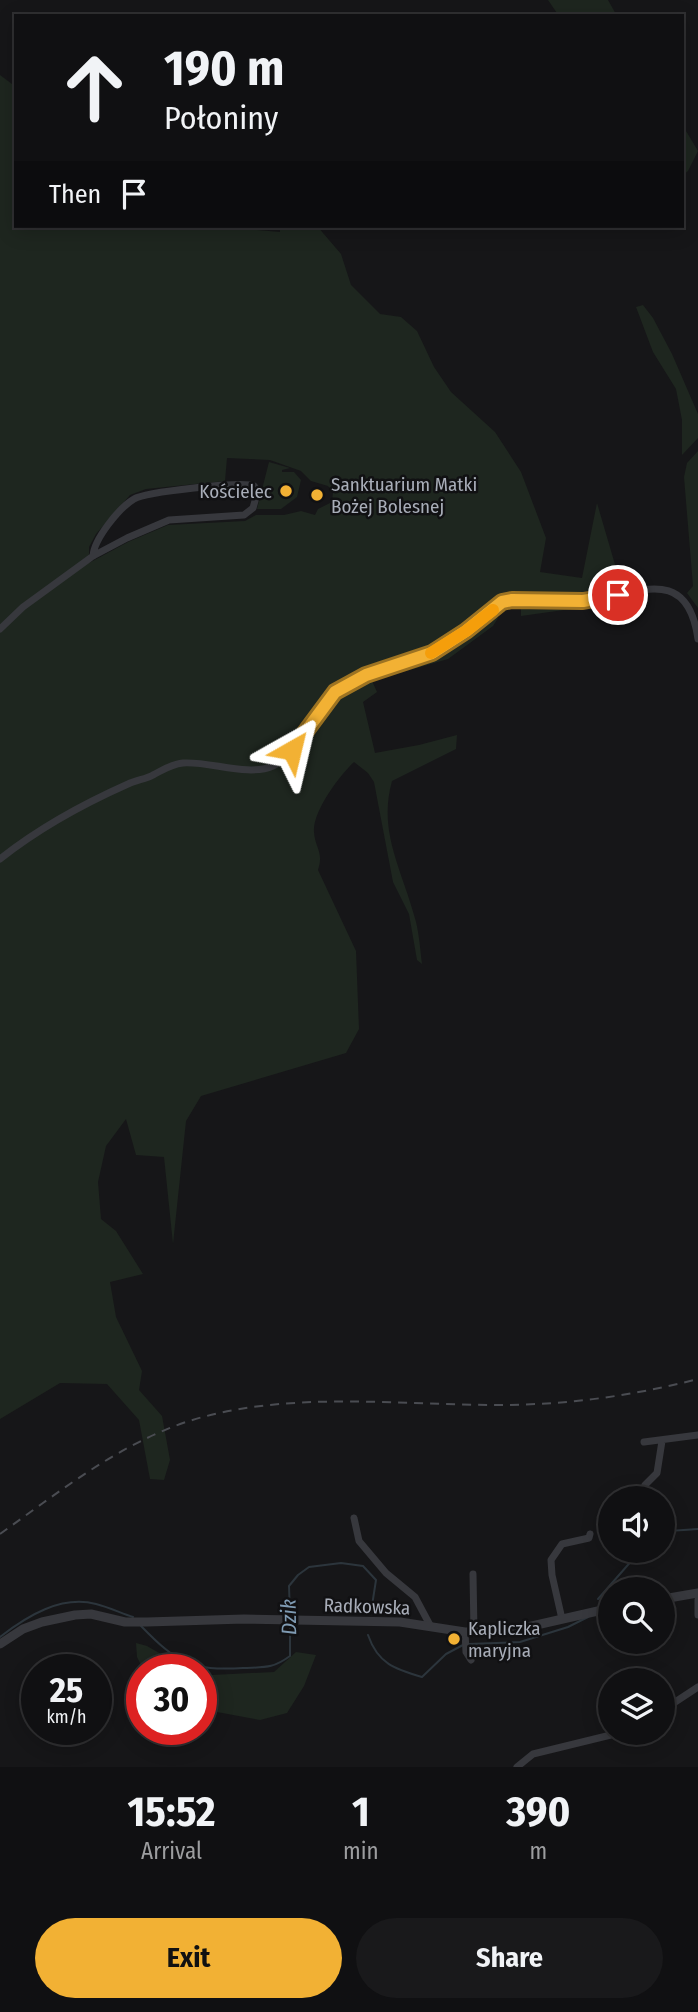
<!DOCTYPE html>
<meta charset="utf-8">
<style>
body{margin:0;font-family:"Fira Sans Condensed",sans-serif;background:#19191b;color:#f1f3f6;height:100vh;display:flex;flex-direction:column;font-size:26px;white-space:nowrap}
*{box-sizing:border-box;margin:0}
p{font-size:23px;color:#9c9d9f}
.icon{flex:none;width:38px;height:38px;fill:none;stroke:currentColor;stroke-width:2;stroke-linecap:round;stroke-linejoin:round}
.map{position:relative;height:1767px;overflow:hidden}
.details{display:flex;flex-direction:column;background:#101012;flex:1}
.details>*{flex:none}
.banner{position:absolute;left:14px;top:14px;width:670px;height:214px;border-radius:0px;box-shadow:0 4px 18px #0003,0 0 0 2px #303032;background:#101012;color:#f1f3f6;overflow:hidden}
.buttons{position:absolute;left:598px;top:1486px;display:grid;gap:14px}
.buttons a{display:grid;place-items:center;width:77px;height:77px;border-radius:50%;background:#101012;box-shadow:0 4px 18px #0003,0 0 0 2px #303032;font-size:35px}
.speed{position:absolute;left:21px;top:1654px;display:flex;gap:14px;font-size:35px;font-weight:700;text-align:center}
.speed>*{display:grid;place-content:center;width:91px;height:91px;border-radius:50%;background:#101012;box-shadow:0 4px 18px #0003,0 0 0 2px #303032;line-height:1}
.speed small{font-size:18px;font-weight:400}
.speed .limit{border:10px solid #d22;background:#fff;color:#111}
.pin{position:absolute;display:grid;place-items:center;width:60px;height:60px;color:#fff;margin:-30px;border:4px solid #fff;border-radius:50%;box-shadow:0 2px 7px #0007}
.me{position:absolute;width:77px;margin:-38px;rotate:37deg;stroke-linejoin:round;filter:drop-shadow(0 0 5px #0008)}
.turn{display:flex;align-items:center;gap:24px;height:147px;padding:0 35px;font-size:32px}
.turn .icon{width:91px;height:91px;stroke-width:2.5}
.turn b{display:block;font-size:49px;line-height:60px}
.then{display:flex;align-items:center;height:66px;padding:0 35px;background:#0003;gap:14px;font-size:26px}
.eta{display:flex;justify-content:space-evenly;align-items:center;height:119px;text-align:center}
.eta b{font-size:42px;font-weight:700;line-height:49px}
.action{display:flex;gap:14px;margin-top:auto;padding:14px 35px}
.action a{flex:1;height:80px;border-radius:42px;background:#f2b134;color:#111;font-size:28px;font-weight:700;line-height:80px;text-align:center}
.action a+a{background:#19191b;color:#f1f3f6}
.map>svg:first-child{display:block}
.green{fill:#1e261f;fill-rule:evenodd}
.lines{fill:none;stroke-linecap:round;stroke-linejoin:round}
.stream{stroke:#2c353c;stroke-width:2}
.minor{stroke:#37383d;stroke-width:7}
.tertiary{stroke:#37383d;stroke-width:9}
.rail{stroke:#4a4c52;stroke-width:2;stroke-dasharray:9 7;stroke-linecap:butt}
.route-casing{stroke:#9d7322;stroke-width:18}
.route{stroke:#f2b134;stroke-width:12}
.slow{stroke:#f59e0b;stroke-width:12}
.poi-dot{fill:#f2b134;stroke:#111113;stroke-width:2.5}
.labels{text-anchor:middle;stroke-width:5;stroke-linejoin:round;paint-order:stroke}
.poi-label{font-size:19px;fill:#a8adb8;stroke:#111113;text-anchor:start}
.street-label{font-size:19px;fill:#a8adb8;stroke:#111113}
.water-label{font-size:21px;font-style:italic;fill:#7f9bb3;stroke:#111113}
</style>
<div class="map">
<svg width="698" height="1767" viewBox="0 0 698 1767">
<rect width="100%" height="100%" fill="#161618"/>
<path class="green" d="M548,0H608L617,16H559Z
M0,75L16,87V226H244L246,229L280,232V226H317L341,254L351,285L380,314L401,317L417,331L434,367L451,392L495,432L521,472L546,538L540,572L582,578L597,503L621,585L581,595L578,608L521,616V596L507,595L490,607L498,618L493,626L448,659L372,681L377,692L363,702L375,753L419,745L457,735L456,749L392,781C378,831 401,868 414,915C419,930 420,948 422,964L417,960L409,914L393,882L374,782L368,773L354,762C340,775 312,812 314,832C315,848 324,852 318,870L356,951L359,1029L346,1053L201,1096L186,1121L173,1244L164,1157L136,1155L126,1119L106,1146L98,1182L101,1219L116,1231L143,1274L110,1282L116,1317L142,1371L139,1390L162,1416L170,1460L164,1480L150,1479L139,1420L107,1384L60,1383L0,1419ZM227,458L270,460L301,471L311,481L328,486L333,492L332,502L318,509L315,515L301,511L284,515H256L245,521L168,525L128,542L89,563V547L96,534L130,495L146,489L225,481Z
M683,126L698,151L688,171L683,175Z
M643,305L653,318L672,354L698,414V438L682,455V420L676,389L653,352L636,307Z
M698,451V608L687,593L693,586L684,477L687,463Z
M269,462L290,468L282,470V472H294L301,480L297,497L281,509H257Z
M136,1643L147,1646L187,1669H143L137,1657Z
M296,1652L316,1655L304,1686L287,1713L260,1720L201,1709V1678L212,1675L274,1672Z"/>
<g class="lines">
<path class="stream" d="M663,1533L668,1530C674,1532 690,1529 698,1529
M598,1599L641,1550
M290,1615L289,1586L298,1575L309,1567L341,1563L363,1566L376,1580L371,1612
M141,1626C177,1663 191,1671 243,1668C265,1667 272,1669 290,1656V1624
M368,1635C378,1664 395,1669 422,1677L446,1654L463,1645
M0,1637C27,1616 61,1595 96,1604C108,1607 121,1613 133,1617
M468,1644L520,1642L568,1627L588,1617"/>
<path class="minor" d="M0,629L23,607L93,556L127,538L169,520L244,515L253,508L258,490C256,489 255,487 254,486C243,481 145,492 134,499C119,508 94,539 93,556
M0,859C39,828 83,804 128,784C136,780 146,779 153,775C163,770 171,764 183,763C210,761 248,777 273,766C299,755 314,713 334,693C359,668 402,669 432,653C449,644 466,632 481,620C491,612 498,603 512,600C535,600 559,603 582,601C632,597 687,560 698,639
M644,1442L698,1435
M645,1485L657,1473L662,1441
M354,1518L359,1541L386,1573L415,1597L431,1627
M473,1574L474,1632
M698,1600V1615
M562,1619L552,1575L551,1560L562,1544L589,1538L590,1534
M465,1632L466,1652L471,1660
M663,1710L698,1687
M517,1767L533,1754L623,1732"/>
<path class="tertiary" d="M663,1599L698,1593
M0,1644L23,1629L42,1622L75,1615L91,1614L125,1622H147L244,1619L400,1622L465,1632L510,1631L611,1608"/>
<path class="rail" d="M0,1534C59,1492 116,1446 186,1422C284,1390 396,1405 498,1405C566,1405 632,1396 698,1379"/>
</g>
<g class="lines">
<g class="route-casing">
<path id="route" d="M292,750L335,692L366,675L432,653L466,631L502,602L512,600L583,601L618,595"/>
</g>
<use href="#route" class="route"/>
<path class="slow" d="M431,653L466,631L493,610"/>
</g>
<g class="poi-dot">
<circle cx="286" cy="491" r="7"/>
<circle cx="317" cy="495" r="7"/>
<circle cx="454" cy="1639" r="7"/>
</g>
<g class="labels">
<g class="poi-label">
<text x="331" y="491">Sanktuarium Matki<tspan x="331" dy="22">Bożej Bolesnej</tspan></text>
<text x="272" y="498" text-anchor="end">Kościelec</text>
<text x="468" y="1635">Kapliczka<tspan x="468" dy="22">maryjna</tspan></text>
</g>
<g class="street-label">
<text transform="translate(367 1606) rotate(2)" y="7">Radkowska</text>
</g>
<g class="water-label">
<text transform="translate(289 1617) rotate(-91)" y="7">Dzik</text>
</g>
</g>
</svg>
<div class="buttons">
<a><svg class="icon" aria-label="sound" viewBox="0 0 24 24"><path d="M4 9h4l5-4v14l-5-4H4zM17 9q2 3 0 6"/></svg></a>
<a><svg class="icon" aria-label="search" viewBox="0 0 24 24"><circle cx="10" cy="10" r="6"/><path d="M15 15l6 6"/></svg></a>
<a><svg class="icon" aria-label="layers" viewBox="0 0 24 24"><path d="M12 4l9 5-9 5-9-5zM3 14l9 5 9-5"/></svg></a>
</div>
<div class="speed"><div>25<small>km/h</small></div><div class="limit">30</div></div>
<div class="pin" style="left:618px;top:595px;background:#d93025"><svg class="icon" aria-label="arrive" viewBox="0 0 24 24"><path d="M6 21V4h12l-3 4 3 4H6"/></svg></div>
<svg class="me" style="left:292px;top:750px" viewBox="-20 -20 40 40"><path d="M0-17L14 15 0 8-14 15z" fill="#f2b134" stroke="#fff" stroke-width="4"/></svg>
<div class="banner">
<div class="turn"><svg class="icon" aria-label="ahead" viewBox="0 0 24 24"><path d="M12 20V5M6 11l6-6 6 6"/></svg><div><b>190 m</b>Połoniny</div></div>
<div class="then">Then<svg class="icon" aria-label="arrive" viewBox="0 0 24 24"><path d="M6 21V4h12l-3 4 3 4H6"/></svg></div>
</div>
</div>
<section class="details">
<div class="eta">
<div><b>15:52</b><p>Arrival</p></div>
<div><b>1</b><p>min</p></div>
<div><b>390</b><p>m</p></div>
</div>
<div class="action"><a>Exit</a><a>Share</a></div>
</section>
